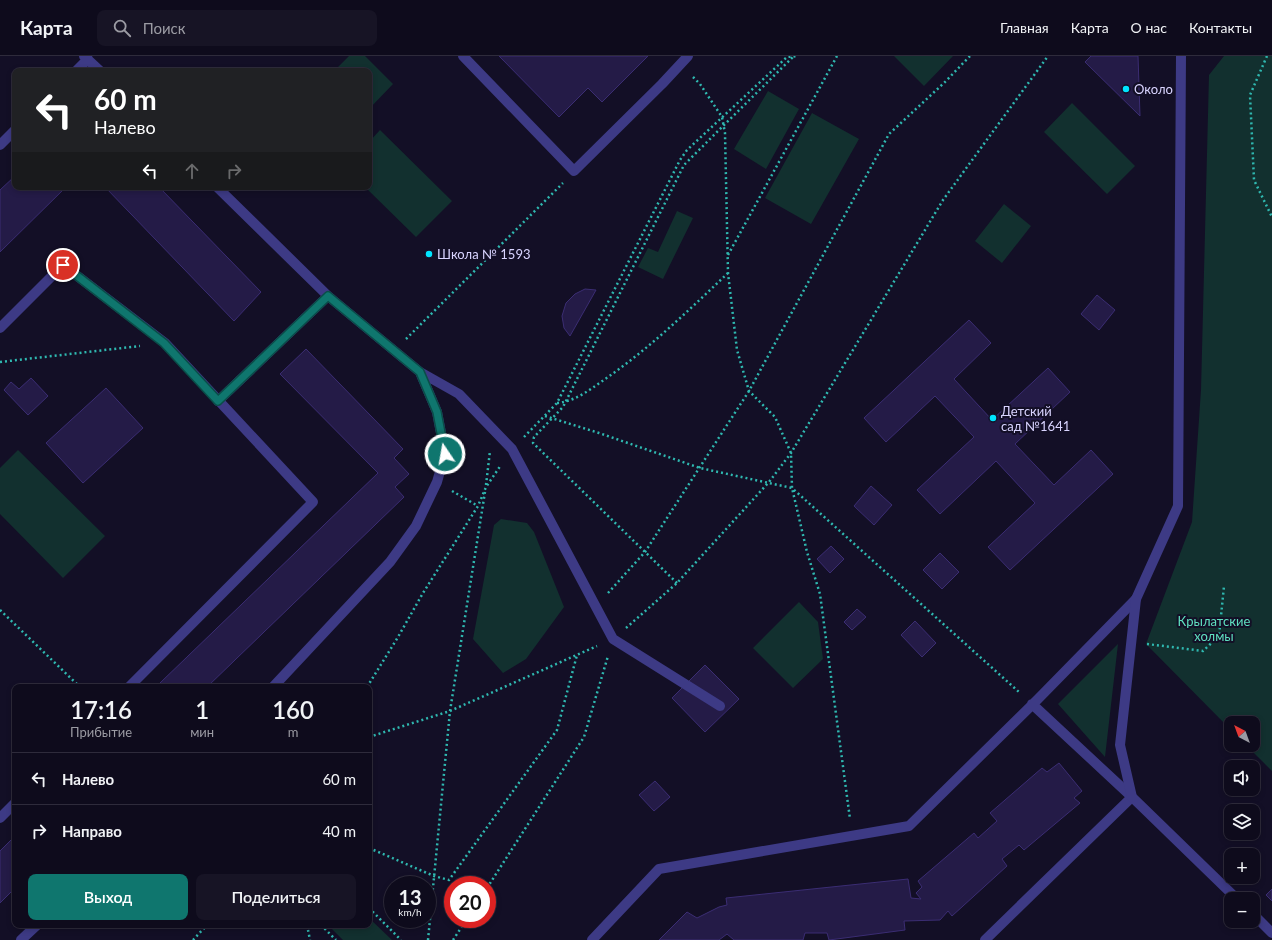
<!DOCTYPE html>
<html lang="ru">
<meta charset="utf-8">
<style>
body{margin:0;font-family:Lato,sans-serif;background:#171425;color:#f1f3f6;height:100vh;display:flex;flex-direction:column;font-size:15px;white-space:nowrap}
*{box-sizing:border-box;margin:0}
p{font-size:13px;color:#9b9ba3}
.icon{flex:none;width:22px;height:22px;fill:none;stroke:currentColor;stroke-width:2;stroke-linecap:round;stroke-linejoin:round}
.map{position:relative;flex:1;overflow:hidden}
.drawer{position:absolute;left:12px;top:628px;width:360px;height:244px;display:flex;flex-direction:column;background:#0e0b1c;border-radius:8px;box-shadow:0 2px 6px #0003,0 0 0 1px #2e2b3b}
.drawer>*{flex:none}
.hud{position:absolute;left:12px;top:12px;width:360px;height:122px;border-radius:8px;box-shadow:0 2px 6px #0003,0 0 0 1px #2e2b3b;background:#202124;color:#fff;overflow:hidden}
.needle{width:26px;rotate:319deg}
.buttons{position:absolute;left:1224px;top:660px;display:grid;gap:8px}
.buttons a{display:grid;place-items:center;width:36px;height:36px;border-radius:8px;background:#0e0b1c;box-shadow:0 2px 6px #0003,0 0 0 1px #2e2b3b;font-size:20px}
.speed{position:absolute;left:384px;top:820px;display:flex;gap:8px;font-size:20px;font-weight:700;text-align:center}
.speed>*{display:grid;place-content:center;width:52px;height:52px;border-radius:50%;background:#0e0b1c;box-shadow:0 2px 6px #0003,0 0 0 1px #2e2b3b;line-height:1}
.speed small{font-size:10px;font-weight:400}
.speed .limit{border:6px solid #d22;background:#fff;color:#111}
.pin{position:absolute;display:grid;place-items:center;width:34px;height:34px;color:#fff;margin:-17px;border:2px solid #fff;border-radius:50%;box-shadow:0 1px 4px #0007}
.me{position:absolute;width:44px;margin:-22px;rotate:348deg;stroke-linejoin:round;filter:drop-shadow(0 0 3px #0008)}
.turn{display:flex;align-items:center;gap:14px;height:84px;padding:0 16px;font-size:18px}
.turn .icon{width:52px;height:52px;stroke-width:2.5}
.turn b{display:block;font-size:28px;line-height:34px}
.lanes{display:flex;align-items:center;height:38px;padding:0 16px;background:#0003;justify-content:center;gap:20px;direction:ltr}
.lanes .off{opacity:.35}
.eta{display:flex;justify-content:space-evenly;align-items:center;height:68px;text-align:center}
.eta b{font-size:24px;font-weight:600;line-height:28px}
.primary-button{display:flex;gap:8px;margin-top:auto;padding:8px 16px}
.primary-button a{flex:1;height:46px;border-radius:8px;background:#0f766e;color:#fff;font-size:16px;font-weight:600;line-height:46px;text-align:center}
.primary-button a+a{background:#171425;color:#f1f3f6}
ul{padding:0;list-style:none}
li{display:flex;align-items:center;gap:12px;height:52px;padding:0 16px;border-top:1px solid #2e2b3b}
li div{flex:1}
li b{display:block;font-size:15px}
li em{font-style:normal}
header{display:flex;align-items:center;gap:24px;box-sizing:border-box;height:56px;padding:0 20px;background:#0e0b1c;border-bottom:1px solid #2e2b3b}
header strong{font-size:19px}
nav{display:flex;gap:22px;margin-inline-start:auto;font-size:14px}
.search{width:280px;height:36px;background:#171425;display:flex;align-items:center;gap:10px;box-sizing:border-box;padding:0 14px;border-radius:8px;color:#9b9ba3;font-size:15px}
.map>svg:first-child{display:block}
.green{fill:#12302f}
.building{fill:#241b47;stroke:#3b2d73}
.lines{fill:none;stroke-linecap:round;stroke-linejoin:round}
.path{stroke:#2fb8b0;stroke-width:2.5;stroke-dasharray:2 3;stroke-linecap:butt}
.lane{stroke:#3d3a85;stroke-width:10}
.street{stroke:#3d3a85;stroke-width:10}
.route-casing{stroke:#0a4d48;stroke-width:10}
.route{stroke:#0f766e;stroke-width:7}
.poi-dot{fill:#00e5ff;stroke:#130f26;stroke-width:1.5}
.labels{text-anchor:middle;stroke-width:4;stroke-linejoin:round;paint-order:stroke}
.poi-label{font-size:13px;fill:#d9d4ff;stroke:#130f26;text-anchor:start}
.park-label{font-size:13px;fill:#5fe0c0;stroke:#130f26}
</style>
<header>
<strong>Карта</strong>
<div class="search"><svg class="icon" aria-label="search" viewBox="0 0 24 24"><circle cx="10" cy="10" r="6"/><path d="M15 15l6 6"/></svg>Поиск</div>
<nav><a>Главная</a><a>Карта</a><a>О нас</a><a>Контакты</a></nav>
</header>
<div class="map">
<svg width="1272" height="884" viewBox="0 0 1272 884">
<rect width="100%" height="100%" fill="#130f26"/>
<path class="green" d="M349,0H365L393,28L369,53V15H334Z
M894,0H953L924,30Z
M1224,0H1272V715L1246,689H1253V667H1231V674L1146,588L1192,466L1201,334L1209,19Z
M768,35L799,53L766,113L734,93Z
M1072,47L1135,110L1107,138L1044,76Z
M812,57L859,83L811,168L765,142Z
M380,74L452,145L416,181L365,131H369V86Z
M1004,148L1031,170L1002,207L975,185Z
M677,155L693,162L663,223L638,211L648,192L658,196Z
M18,394L105,480L63,522L0,458V412Z
M501,463L527,467L534,476L564,551L526,603L503,617L473,583L494,469Z
M799,546L818,566L823,603L793,632L753,592Z
M1118,588L1105,701L1058,648Z
M369,862L392,884H343L328,869H369Z"/>
<path class="building" d="M499,0H648L602,46L588,32L559,61Z
M1091,0H1138L1140,60L1085,6Z
M15,120V131H66L0,196V134Z
M105,131H159L261,236L234,265Z
M585,233L596,234L570,280L564,272L562,260L566,247L575,238Z
M1097,239L1115,254L1099,274L1081,258Z
M969,264L991,287L954,323L992,364L1048,312L1070,336L1015,388L1054,429L1091,394L1113,418L1010,514L988,491L1035,447L996,405L940,458L917,434L974,381L935,340L886,386L864,362Z
M306,293L403,393L394,402L409,418L395,431L404,441L207,631H163L160,627L378,417L280,318Z
M31,322L48,340L28,359L4,334L11,326L19,333Z
M106,332L143,372L83,427L46,387Z
M871,430L892,449L874,469L854,450Z
M831,490L844,503L830,517L817,503Z
M940,497L959,516L942,533L923,514Z
M857,553L866,561L852,574L844,566Z
M915,565L936,587L922,601L901,579Z
M705,609L739,643L705,676L672,642Z
M1059,707L1082,735L1074,742L1080,747L1024,794L1019,789L1002,803L1007,810L952,860L948,855L940,864L904,865L905,874L829,884L827,877H805L803,884H734L727,878L719,884H659L687,856L697,862L719,851L727,849L726,842L908,823L911,842L921,843L916,837L922,831L918,825L974,777L978,782L997,765L990,757L1042,712L1047,716Z
M655,725L670,741L654,755L639,739Z
M15,780V832L0,847V795Z
M1272,833V845L1266,839Z"/>
<g class="lines">
<path class="path" d="M1267,0L1250,39L1254,124L1272,161
M693,21L700,28L722,61L725,77L728,217L737,294L749,335L775,361L791,397L792,432L1019,636
M728,199L837,0
M406,283L563,127
M0,306L140,290
M557,347C577,345 592,332 608,321C651,291 690,253 728,217
M545,360L599,377L700,412L792,432L807,496L820,538L850,763
M524,381L557,347L680,104L687,94L787,1L798,0
M486,429L490,395
M452,435L478,450
M677,527L533,387L534,381L563,351L684,109L724,69L793,1
M608,537L645,496L749,335L889,78L945,26L970,0
M0,554L80,631
M626,572L677,527L769,426L791,397L943,144L1048,0
M1147,588L1203,595L1219,580L1224,530
M367,631L398,581L423,537L478,450L486,431L501,409
M369,681L450,655L597,590
M369,792L434,820L449,824L557,674L577,599
M487,832L584,681L608,600
M369,852L401,884
M307,869L310,884
M321,869L336,884
M193,884L207,869
M428,884L450,655L485,436
M453,884L467,863"/>
<path class="lane" d="M84,0L100,15
M463,0L574,115L662,28L688,0
M76,15L88,3
M0,89L15,74
M217,131L328,240L420,316L459,338L512,393L613,583L720,650
M0,272L63,209L165,287L313,446L129,631
M218,345L328,240
M273,631L390,506L416,470L437,426L445,398L437,356L420,316
M0,762L15,747
M21,884L37,869
M592,884L659,813L909,770L1038,643L1136,543
M985,884L1132,741L1032,648"/>
<path class="street" d="M1181,0L1178,450L1136,543L1120,689L1132,741L1237,843
M1253,858L1272,877"/>
</g>
<g class="lines">
<g class="route-casing">
<path id="route" d="M63,209L164,287L218,345L328,240L420,316L437,356L445,398"/>
</g>
<use href="#route" class="route"/>
</g>
<g class="poi-dot">
<circle cx="1126" cy="33" r="4"/>
<circle cx="429" cy="198" r="4"/>
<circle cx="993" cy="362" r="4"/>
</g>
<g class="labels">
<g class="poi-label">
<text x="1134" y="38">Около</text>
<text x="437" y="203">Школа № 1593</text>
<text x="1001" y="360">Детский<tspan x="1001" dy="15">сад №1641</tspan></text>
</g>
<g class="park-label">
<text x="1214" y="570">Крылатские<tspan x="1214" dy="15">холмы</tspan></text>
</g>
</g>
</svg>
<div class="buttons">
<a><svg class="needle" viewBox="-14 -14 28 28"><path d="M0-13l5 13h-10z" fill="#e53935"/><path d="M0 13l5-13h-10z" fill="#9b9ba3"/></svg></a>
<a><svg class="icon" aria-label="sound" viewBox="0 0 24 24"><path d="M4 9h4l5-4v14l-5-4H4zM17 9q2 3 0 6"/></svg></a>
<a><svg class="icon" aria-label="layers" viewBox="0 0 24 24"><path d="M12 4l9 5-9 5-9-5zM3 14l9 5 9-5"/></svg></a>
<a>+</a>
<a>−</a>
</div>
<div class="speed"><div>13<small>km/h</small></div><div class="limit">20</div></div>
<div class="pin" style="left:63px;top:209px;background:#d93025"><svg class="icon" aria-label="arrive" viewBox="0 0 24 24"><path d="M6 21V4h12l-3 4 3 4H6"/></svg></div>
<svg class="me" style="left:445px;top:398px" viewBox="-20 -20 40 40"><circle r="17" fill="#0f766e" stroke="#fff" stroke-width="3"/><path d="M0-11L8 9 0 5-8 9z" fill="#fff"/></svg>
<div class="hud">
<div class="turn"><svg class="icon" aria-label="left" viewBox="0 0 24 24"><path d="M17 20v-9H6M10 6l-5 5 5 5"/></svg><div><b>60 m</b>Налево</div></div>
<div class="lanes"><svg class="icon" aria-label="left" viewBox="0 0 24 24"><path d="M17 20v-9H6M10 6l-5 5 5 5"/></svg><svg class="icon off" aria-label="ahead" viewBox="0 0 24 24"><path d="M12 20V5M6 11l6-6 6 6"/></svg><svg class="icon off" aria-label="right" viewBox="0 0 24 24"><path d="M7 20v-9h11M14 6l5 5-5 5"/></svg></div>
</div>
<section class="drawer">
<div class="eta">
<div><b>17:16</b><p>Прибытие</p></div>
<div><b>1</b><p>мин</p></div>
<div><b>160</b><p>m</p></div>
</div>
<ul>
<li><svg class="icon" aria-label="left" viewBox="0 0 24 24"><path d="M17 20v-9H6M10 6l-5 5 5 5"/></svg><div><b>Налево</b></div><em>60 m</em></li>
<li><svg class="icon" aria-label="right" viewBox="0 0 24 24"><path d="M7 20v-9h11M14 6l5 5-5 5"/></svg><div><b>Направо</b></div><em>40 m</em></li>
</ul>
<div class="primary-button"><a>Выход</a><a>Поделиться</a></div>
</section>
</div>
